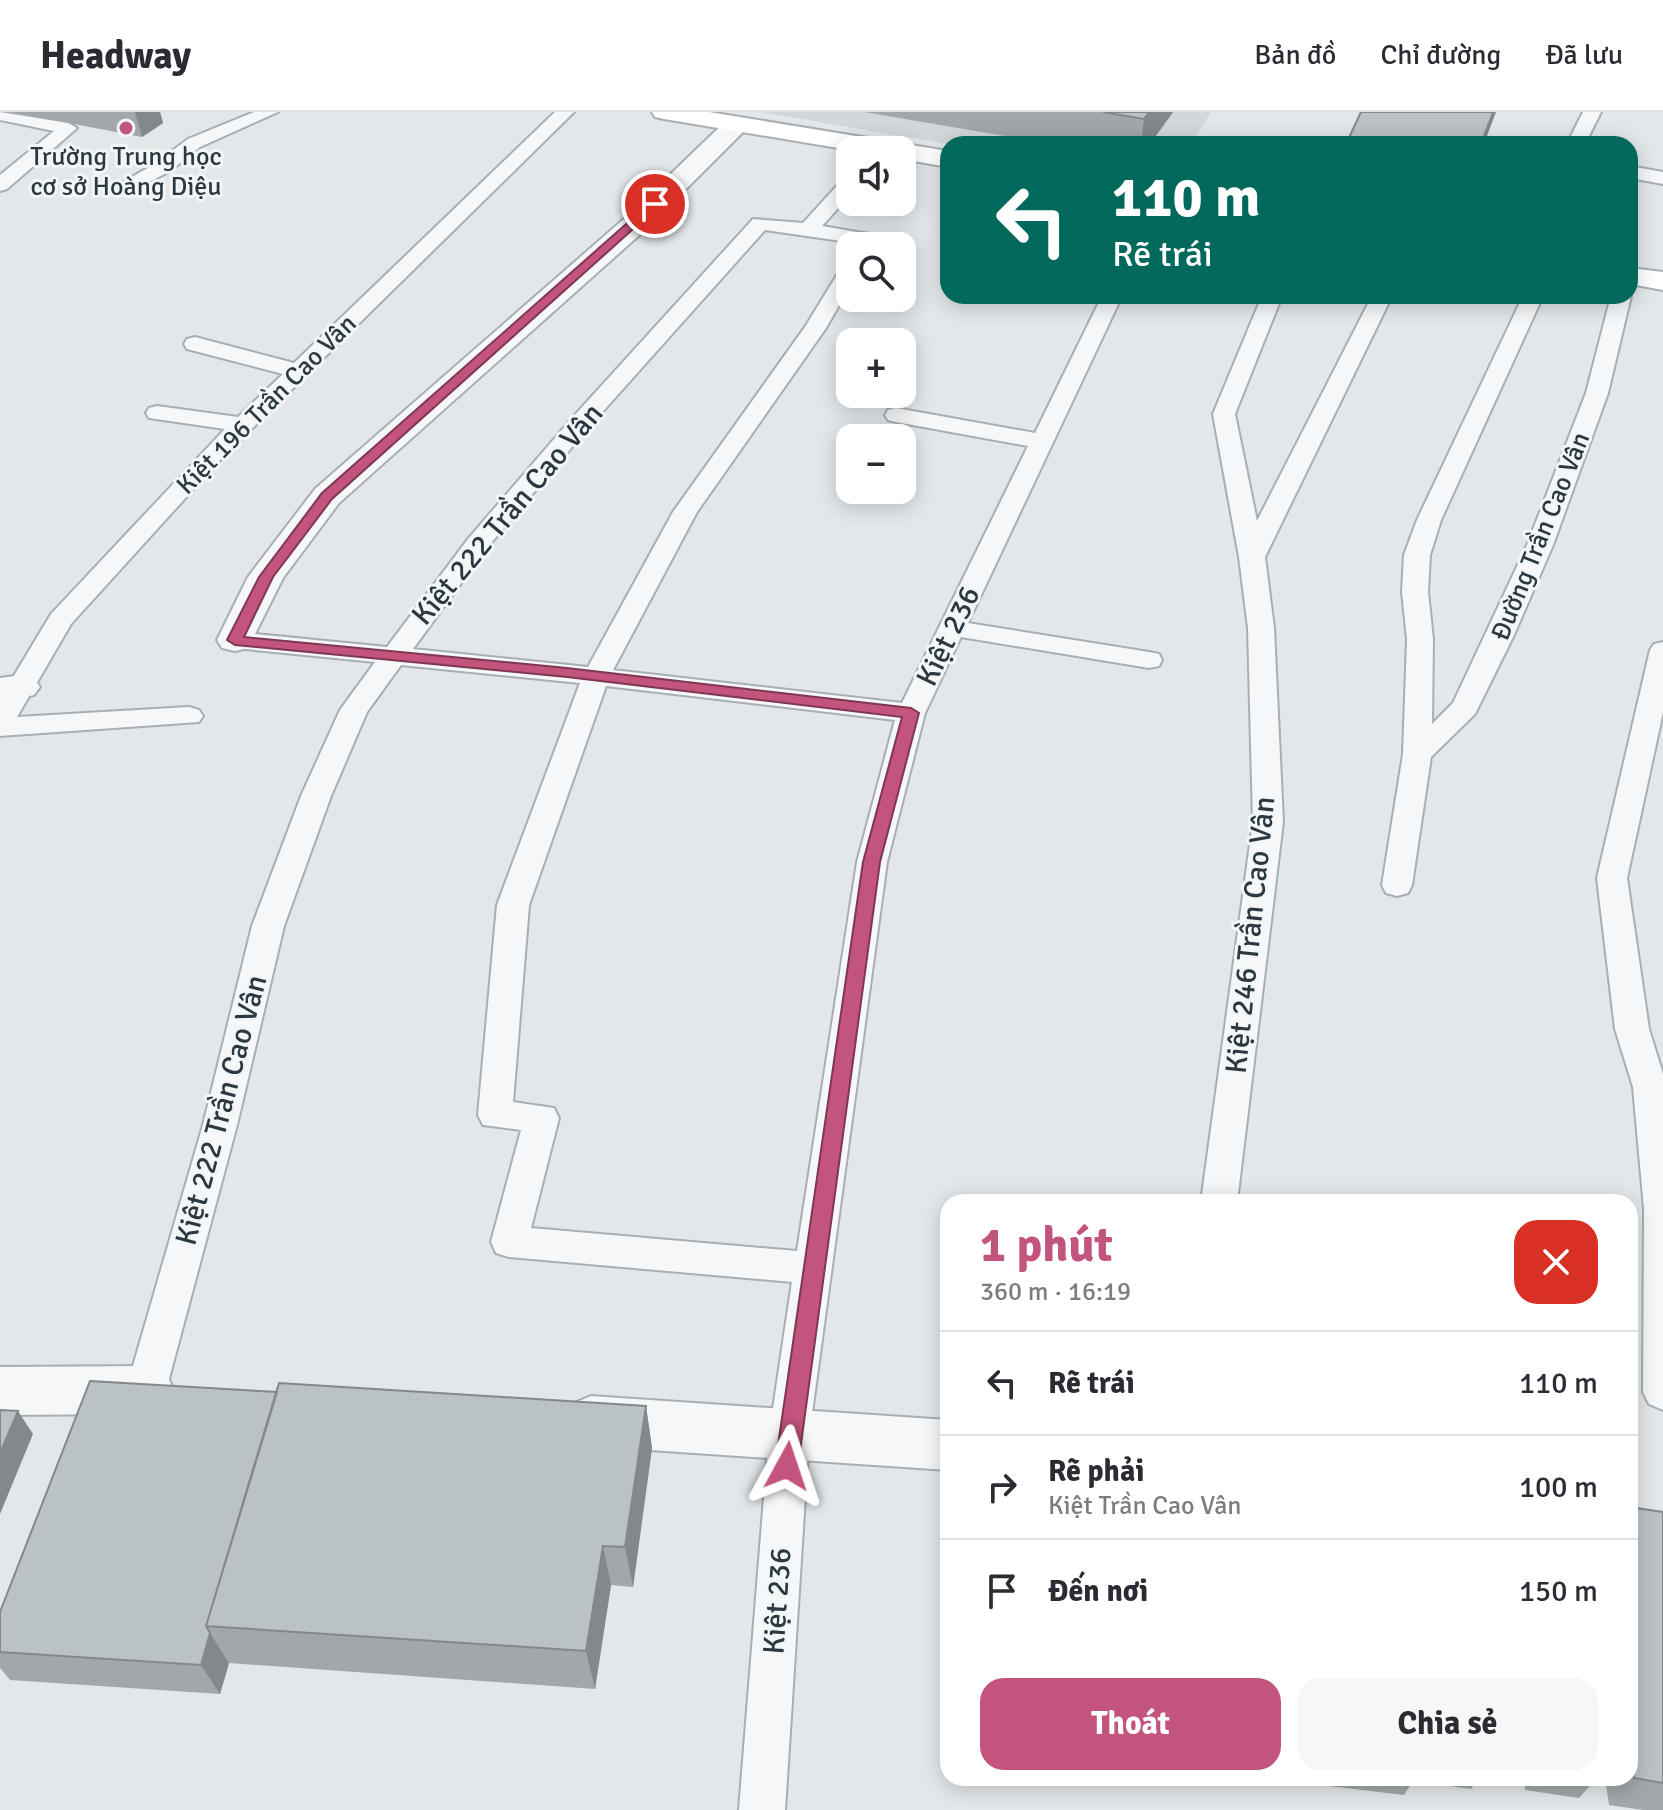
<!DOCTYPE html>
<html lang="vi">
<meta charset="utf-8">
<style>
body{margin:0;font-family:Signika,sans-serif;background:#f7f7f7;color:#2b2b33;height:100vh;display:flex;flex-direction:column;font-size:30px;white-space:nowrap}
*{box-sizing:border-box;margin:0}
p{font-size:26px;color:#7c7c81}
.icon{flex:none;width:44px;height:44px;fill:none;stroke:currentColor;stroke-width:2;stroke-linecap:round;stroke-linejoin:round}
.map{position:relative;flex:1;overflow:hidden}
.drawer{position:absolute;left:940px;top:1082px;width:698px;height:592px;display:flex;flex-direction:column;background:#fff;border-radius:24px;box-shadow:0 4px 20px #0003}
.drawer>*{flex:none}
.guide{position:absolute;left:940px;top:24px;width:698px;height:168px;border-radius:24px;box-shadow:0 4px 20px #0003;background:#00695c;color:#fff;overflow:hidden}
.fabs{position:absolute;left:836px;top:24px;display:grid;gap:16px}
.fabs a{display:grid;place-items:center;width:80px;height:80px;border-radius:16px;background:#fff;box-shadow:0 4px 20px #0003;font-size:40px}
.pin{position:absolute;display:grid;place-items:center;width:68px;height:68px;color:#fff;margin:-34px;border:4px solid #fff;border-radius:50%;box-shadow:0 2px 8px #0007}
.me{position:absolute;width:88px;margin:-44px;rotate:5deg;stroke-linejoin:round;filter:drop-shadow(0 0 6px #0008)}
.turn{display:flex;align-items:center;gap:28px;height:168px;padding:0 40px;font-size:36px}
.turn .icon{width:104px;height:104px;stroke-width:2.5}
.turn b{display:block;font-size:56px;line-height:68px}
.round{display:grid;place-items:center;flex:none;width:84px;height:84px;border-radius:24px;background:#f7f7f7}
.summary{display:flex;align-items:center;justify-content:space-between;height:136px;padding:0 40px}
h1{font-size:48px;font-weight:800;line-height:60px;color:#c3547e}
.action{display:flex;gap:16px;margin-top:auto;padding:16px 40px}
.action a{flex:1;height:92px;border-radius:24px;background:#c3547e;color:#fff;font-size:32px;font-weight:800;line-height:92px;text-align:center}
.action a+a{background:#f7f7f7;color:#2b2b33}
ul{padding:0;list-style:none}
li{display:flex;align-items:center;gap:24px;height:104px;padding:0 40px;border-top:2px solid #e1e1e2}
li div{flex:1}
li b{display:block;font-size:30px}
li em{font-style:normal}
header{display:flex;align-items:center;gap:48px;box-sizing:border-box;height:112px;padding:0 40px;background:#fff;border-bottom:2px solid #e1e1e2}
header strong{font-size:38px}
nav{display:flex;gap:44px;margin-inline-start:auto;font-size:28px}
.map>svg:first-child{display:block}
.built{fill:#d2d7dc}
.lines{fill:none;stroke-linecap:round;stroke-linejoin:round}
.service-casing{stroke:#a8afb4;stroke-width:4}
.minor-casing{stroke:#a8afb4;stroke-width:4}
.secondary-casing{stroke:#a8afb4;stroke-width:4}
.service{fill:#f6f7f9;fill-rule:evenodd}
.minor{fill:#f6f7f9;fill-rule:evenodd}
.secondary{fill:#fff;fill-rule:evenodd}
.wall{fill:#a1a7aa}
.shaded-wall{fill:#83888b}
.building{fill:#bbc2c6;stroke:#83888b;stroke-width:2}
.route{fill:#c3547e;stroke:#7f3752;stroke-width:2}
.poi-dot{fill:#c3547e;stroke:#f3f6f7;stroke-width:3}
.labels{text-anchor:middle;stroke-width:6;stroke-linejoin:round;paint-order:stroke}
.far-poi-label{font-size:26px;fill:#2c3841;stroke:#f3f6f7}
.far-street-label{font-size:26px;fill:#2c3841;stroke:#f3f6f7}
.street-label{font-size:30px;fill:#2c3841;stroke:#f3f6f7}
</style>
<header>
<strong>Headway</strong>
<nav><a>Bản đồ</a><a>Chỉ đường</a><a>Đã lưu</a></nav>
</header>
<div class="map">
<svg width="1663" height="1698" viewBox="0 0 1663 1698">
<rect width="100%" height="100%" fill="#e3e7ea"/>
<path class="built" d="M760,0H1211L1191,32H948Z"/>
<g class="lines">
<g class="service-casing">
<path id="service" d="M0,0L68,11L77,16L7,77L0,79V63L54,19L0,8Z
M254,0H278L200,35L170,59L132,79L125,81L115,75L156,51L188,27Z
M555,0H574L219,349L71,512L17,605L189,595L199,598L203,604L199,610L0,624V587L51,502L225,317L149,306L146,301L149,296L157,294L238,305L283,262L187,237L184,232L187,227L195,225L294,251Z
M1583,0H1601L1585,32H1567Z
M1630,54L1663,60V72L1630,66Z
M850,65V83L822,114L875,123L878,127L873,134H853L855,131L765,118L589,315L486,437L413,537L588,555L673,400L805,215L843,153L850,151V174L826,216L697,400L613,558L902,591L1028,334L896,310L888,308L885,303L888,298L896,296L1035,321L1102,184H1122L968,511L1149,540L1159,542L1162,548L1159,554L1149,556L961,525L925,601L887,750L809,1323L785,1698H739L769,1323L792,1170L509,1145L496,1141L491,1130L521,1018L483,1013L478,1003L497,793L580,571L401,553L367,600L331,684L284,814L237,1013L166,1278L160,1290L146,1296L132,1290L126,1278L203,1013L252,814L301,684L340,598L375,550L235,536L226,534L222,528L226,522L235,520L387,535L468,427L573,305L753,107L803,111L843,67ZM606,574L895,608L857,750L797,1139L531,1116L559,1006L554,996L513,990L529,793Z
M1630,182L1631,184L1608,281L1553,433L1514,523L1475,602L1431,645L1412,773L1408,781L1397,784L1386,781L1382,773L1403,642L1407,527L1402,480L1404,443L1417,408L1523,184H1543L1441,408L1430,443L1428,480L1433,527L1432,612L1453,591L1527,433L1586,281L1611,184Z
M1262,184H1282L1235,302L1257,409L1372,184H1392L1265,445L1274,516L1283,710L1237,1090H1201L1253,710L1248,516L1239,445L1213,302Z
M1663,530V600L1627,766L1649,917L1663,962V1298L1649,1292L1643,1280L1644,1097L1633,975L1615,917L1597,766L1650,538L1654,532Z"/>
</g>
<g class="minor-casing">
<path id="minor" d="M737,5L746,7L749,12L746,17L645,118L339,391L283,466L248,536L235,539L222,536L217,528L248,465L315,377L625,106L728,7Z
M21,563L34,567L40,575L34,583L0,590V566Z
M147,1254L166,1261L174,1278L166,1295L147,1302L0,1303V1255Z
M591,1284L948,1308V1358L591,1334L572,1326L564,1309L572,1292Z"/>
</g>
<g class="secondary-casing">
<path id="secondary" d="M652,0H709L948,39V55L902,47V38H850L664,7L655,5Z
M1630,156L1663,160V178L1630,172Z"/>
</g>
<use href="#service" class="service"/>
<use href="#minor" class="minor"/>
<use href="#secondary" class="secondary"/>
</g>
<path class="wall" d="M11,0H160L163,11L142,25Z
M864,0H1173L1150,32H1051Z
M277,1280L646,1294L652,1336L633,1475L611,1473L595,1577L229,1551L220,1582L10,1568L0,1556V1500Z
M1630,1395L1663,1400V1698H1643L1609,1693L1605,1666H1630Z
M1261,1666H1479L1471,1677L1413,1669L1404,1683Z
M1524,1666H1595V1668L1579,1686L1525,1678Z"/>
<path class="shaded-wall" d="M135,0H160L163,11L142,25Z
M1149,0H1173L1150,32H1141L1144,7Z
M1493,0H1496L1484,32H1481Z
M646,1294L652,1336L633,1475L625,1435Z
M18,1299L33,1322L0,1402V1341Z
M603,1434L611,1473L595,1577L586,1539Z
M210,1521L229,1551L220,1582L201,1553Z"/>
<path class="building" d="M1103,0H1149L1144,7Z
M1361,0H1493L1481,32H1346Z
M90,1269L277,1280L206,1514L210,1521L201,1553L0,1540V1500Z
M279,1271L646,1294L625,1435L603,1434L586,1539L206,1514Z
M0,1298L18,1299L0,1341Z
M1630,1395L1663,1400V1671L1634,1666L1630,1642Z"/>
<path class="route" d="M651,90L661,92L332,387L273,465L244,525L567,556L911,596L919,601L880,750L798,1354L795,1362L787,1365L779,1362L775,1354L863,750L902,605L567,565L235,533L227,528L259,465L322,381Z"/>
<circle class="poi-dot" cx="126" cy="16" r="8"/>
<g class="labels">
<g class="far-poi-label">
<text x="126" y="53">Trường Trung học<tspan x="126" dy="30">cơ sở Hoàng Diệu</tspan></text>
</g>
<g class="far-street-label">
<text transform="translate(266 292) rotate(-45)" y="9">Kiệt 196 Trần Cao Vân</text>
<text transform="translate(1540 424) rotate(-68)" y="9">Đường Trần Cao Vân</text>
</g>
<g class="street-label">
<text transform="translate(507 402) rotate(-50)" y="10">Kiệt 222 Trần Cao Vân</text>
<text transform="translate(948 524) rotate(-64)" y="10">Kiệt 236</text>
<text transform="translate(1250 823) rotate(-84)" y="10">Kiệt 246 Trần Cao Vân</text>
<text transform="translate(221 998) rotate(-75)" y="10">Kiệt 222 Trần Cao Vân</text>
<text transform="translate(777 1489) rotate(-86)" y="10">Kiệt 236</text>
</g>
</g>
</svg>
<div class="fabs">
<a><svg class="icon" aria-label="sound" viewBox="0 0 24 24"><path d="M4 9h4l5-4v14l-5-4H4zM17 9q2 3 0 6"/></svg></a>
<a><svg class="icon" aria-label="search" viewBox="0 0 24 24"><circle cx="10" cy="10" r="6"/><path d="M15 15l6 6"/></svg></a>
<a>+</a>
<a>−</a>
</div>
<div class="pin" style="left:655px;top:92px;background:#d93025"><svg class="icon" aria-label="arrive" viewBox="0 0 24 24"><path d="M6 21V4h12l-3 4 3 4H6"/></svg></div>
<svg class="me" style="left:787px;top:1354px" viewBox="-20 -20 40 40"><path d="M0-17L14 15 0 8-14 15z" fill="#c3547e" stroke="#fff" stroke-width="4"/></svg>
<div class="guide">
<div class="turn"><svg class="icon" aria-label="left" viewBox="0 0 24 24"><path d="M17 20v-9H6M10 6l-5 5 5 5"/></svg><div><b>110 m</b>Rẽ trái</div></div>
</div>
<section class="drawer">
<div class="summary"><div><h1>1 phút</h1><p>360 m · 16:19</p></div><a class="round" style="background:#d93025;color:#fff"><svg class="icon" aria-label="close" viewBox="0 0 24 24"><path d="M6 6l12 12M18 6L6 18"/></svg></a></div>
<ul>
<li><svg class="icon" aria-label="left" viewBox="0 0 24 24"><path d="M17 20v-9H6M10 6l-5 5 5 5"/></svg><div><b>Rẽ trái</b></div><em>110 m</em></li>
<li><svg class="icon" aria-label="right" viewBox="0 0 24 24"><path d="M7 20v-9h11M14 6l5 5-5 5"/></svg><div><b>Rẽ phải</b><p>Kiệt Trần Cao Vân</p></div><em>100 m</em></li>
<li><svg class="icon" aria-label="arrive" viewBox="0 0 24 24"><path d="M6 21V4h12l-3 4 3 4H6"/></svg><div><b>Đến nơi</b></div><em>150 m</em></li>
</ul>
<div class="action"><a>Thoát</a><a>Chia sẻ</a></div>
</section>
</div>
